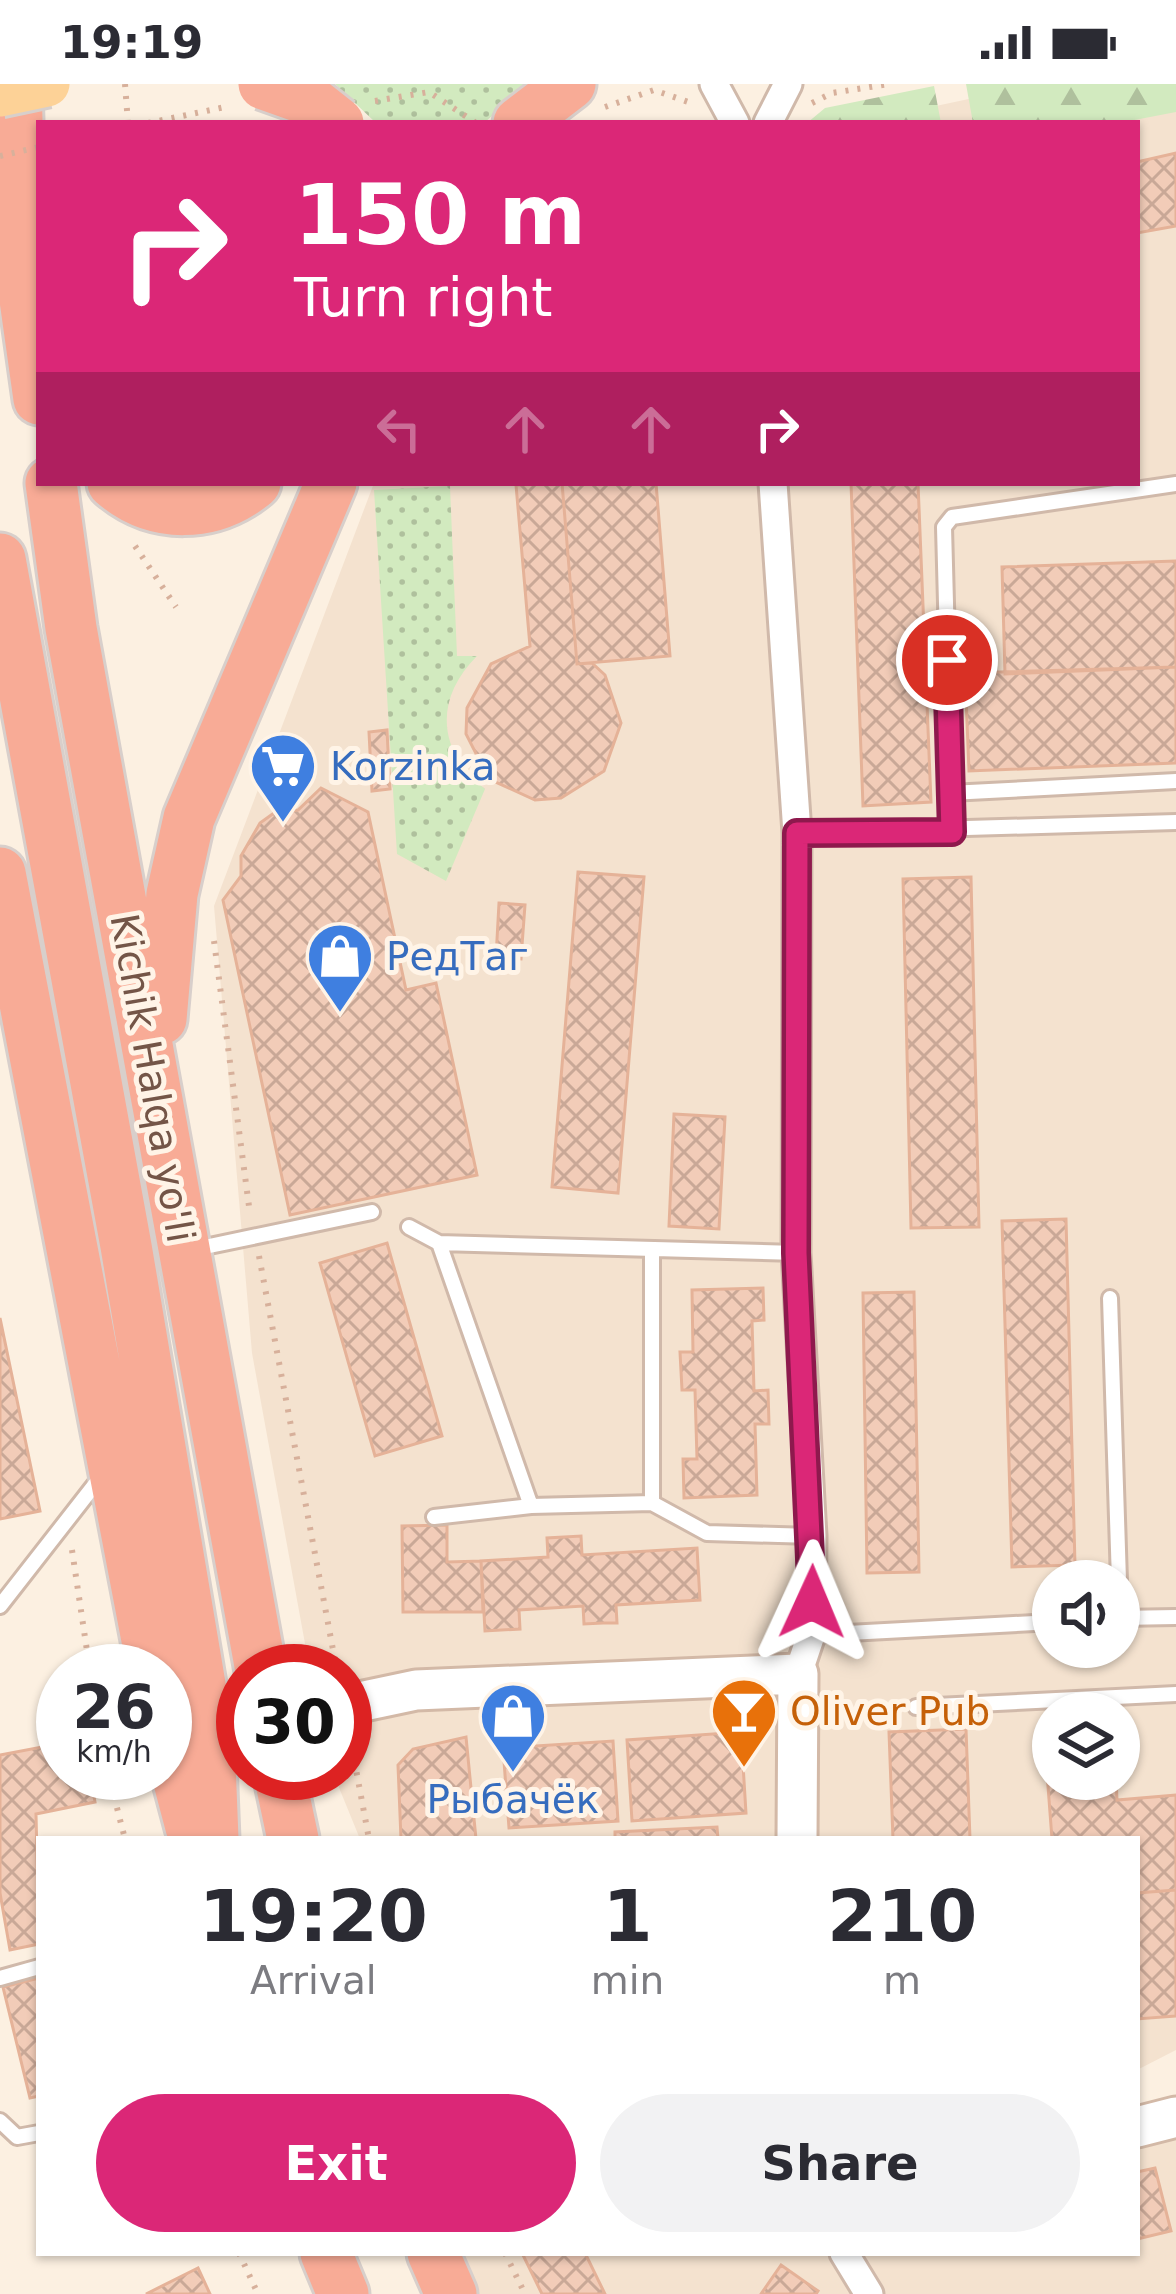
<!DOCTYPE html>
<meta charset="utf-8">
<style>
body{margin:0;font-family:"DejaVu Sans",sans-serif;background:#f2f2f3;color:#2b2b33;height:100vh;display:flex;flex-direction:column;font-size:45px;white-space:nowrap}
*{box-sizing:border-box;margin:0}
p{font-size:39px;color:#7c7c81}
.icon{flex:none;width:66px;height:66px;fill:none;stroke:currentColor;stroke-width:2;stroke-linecap:round;stroke-linejoin:round}
.map{position:relative;flex:1;overflow:hidden}
.details{position:absolute;left:36px;top:1752px;width:1104px;height:420px;display:flex;flex-direction:column;background:#fff;border-radius:0px;box-shadow:0 3px 9px #0004}
.details>*{flex:none}
.guide{position:absolute;left:36px;top:36px;width:1104px;height:366px;border-radius:0px;box-shadow:0 3px 9px #0004;background:#db2777;color:#fff;overflow:hidden}
.tools{position:absolute;left:1032px;top:1476px;display:grid;gap:24px}
.tools a{display:grid;place-items:center;width:108px;height:108px;border-radius:50%;background:#fff;box-shadow:0 3px 9px #0004;font-size:60px}
.speed{position:absolute;left:36px;top:1560px;display:flex;gap:24px;font-size:60px;font-weight:700;text-align:center}
.speed>*{display:grid;place-content:center;width:156px;height:156px;border-radius:50%;background:#fff;box-shadow:0 3px 9px #0004;line-height:1}
.speed small{font-size:30px;font-weight:400}
.speed .limit{border:18px solid #d22;background:#fff;color:#111}
.pin{position:absolute;display:grid;place-items:center;width:102px;height:102px;color:#fff;margin:-51px;border:6px solid #fff;border-radius:50%;box-shadow:0 3px 12px #0007}
.me{position:absolute;width:132px;margin:-66px;rotate:1deg;stroke-linejoin:round;filter:drop-shadow(0 0 9px #0008)}
.turn{display:flex;align-items:center;gap:42px;height:252px;padding:0 60px;font-size:54px}
.turn .icon{width:156px;height:156px;stroke-width:2.5}
.turn b{display:block;font-size:84px;line-height:102px}
.lanes{display:flex;align-items:center;height:114px;padding:0 60px;background:#0003;justify-content:center;gap:60px;direction:ltr}
.lanes .off{opacity:.35}
.eta{display:flex;justify-content:space-evenly;align-items:center;height:204px;text-align:center}
.eta b{font-size:72px;font-weight:800;line-height:84px}
.action{display:flex;gap:24px;margin-top:auto;padding:24px 60px}
.action a{flex:1;height:138px;border-radius:72px;background:#db2777;color:#fff;font-size:48px;font-weight:800;line-height:138px;text-align:center}
.action a+a{background:#f2f2f3;color:#2b2b33}
.status{display:flex;justify-content:space-between;align-items:center;height:84px;padding:0 60px;background:#fff;direction:ltr}
.status svg{height:33px;fill:currentColor}
.map>svg:first-child{display:block}
.residential{fill:#f4e2cf;fill-rule:evenodd}
.grass{fill:url(#grass-dots)}
.forest{fill:url(#forest-firs)}
.building{fill:url(#building-cross-hatch);stroke:#e5b298;stroke-width:3}
.lines{fill:none;stroke-linecap:round;stroke-linejoin:round}
.lane-casing{stroke:#d0b9aa;stroke-width:20}
.street-casing{stroke:#d0b9aa;stroke-width:33}
.secondary-casing{stroke:#d3b9a7;stroke-width:45}
.highway-casing{stroke:#d8cfcb;stroke-width:57}
.path{stroke:#d7b09b;stroke-width:6;stroke-dasharray:3 9;stroke-linecap:butt}
.lane{stroke:#fff;stroke-width:14}
.street{stroke:#fff;stroke-width:27}
.secondary{stroke:#fff;stroke-width:39}
.highway{stroke:#f8ab96;stroke-width:51}
.primary-bridge-casing{stroke:#d8cfcb;stroke-width:51;stroke-linecap:butt}
.highway-bridge-casing{stroke:#d8cfcb;stroke-width:57;stroke-linecap:butt}
.path-bridge{stroke:#d7b09b;stroke-width:6;stroke-dasharray:3 9;stroke-linecap:butt}
.primary-bridge{stroke:#fdd297;stroke-width:45}
.highway-bridge{stroke:#f8ab96;stroke-width:51}
.route-casing{stroke:#8e194d;stroke-width:30}
.route{stroke:#db2777;stroke-width:21}
.labels{text-anchor:middle;stroke-width:10;stroke-linejoin:round;paint-order:stroke}
.shop-label{font-size:39px;fill:#366cbe;stroke:#fff4e7;text-anchor:start}
.street-label{font-size:39px;fill:#745547;stroke:#fff4e7}
.food-label{font-size:39px;fill:#c56008;stroke:#fff4e7;text-anchor:start}
</style>
<div class="status"><b>19:19</b><svg viewBox="0 0 49 12"><path d="M0 12V9h3v3zM5 12V6h3v6zM10 12V3h3v9zM15 12V0h3v12zM26 1h20v11H26zM47 4h2v5h-2z"/></svg></div>
<div class="map">
<svg width="1176" height="2210" viewBox="0 0 1176 2210">
<defs>
<pattern id="grass-dots" width="8" height="8" patternUnits="userSpaceOnUse" patternTransform="scale(3)"><rect width="8" height="8" fill="#d2eabf"/><path d="M2 2h.1M6 6h.1" fill="none" stroke="#afc09d" stroke-width="1.8" stroke-linecap="round"/></pattern>
<pattern id="forest-firs" width="22" height="20" patternUnits="userSpaceOnUse" patternTransform="scale(3)"><rect width="22" height="20" fill="#d2eabf"/><path d="M5 1l3.5 6h-7zM16 11l3.5 6h-7z" fill="#afc09d"/></pattern>
<pattern id="building-cross-hatch" width="8" height="8" patternUnits="userSpaceOnUse" patternTransform="scale(3)"><rect width="8" height="8" fill="#f2ccb8"/><path d="M0 0l8 8M0 8l8-8" fill="none" stroke="#c9a897"/></pattern>
</defs>
<rect width="100%" height="100%" fill="#fcf0e1"/>
<path class="residential" d="M1039,0H1176V1966L1137,1986V1755H360L333,1689H345V1587H310L252,1269L214,822L374,399H1137V39H856ZM1053,1497H1119V1563H1053ZM1053,1629H1119V1695H1053Z
M1176,2028V2210H451L433,2169H1137V2033Z"/>
<path class="grass" d="M335,0H528L484,39H376Z
M450,402L457,572H477C434,615 437,667 485,705L446,797L397,770L374,406Z"/>
<path class="forest" d="M966,0H1176V28L1119,39H973Z
M934,2L941,39H807L825,24Z"/>
<path class="building" d="M1176,69V142L1137,149V78Z
M562,399H656L670,572L577,580Z
M562,399L577,580L592,579L605,591L621,639L604,687L561,714L535,716L489,695L466,650L467,624L491,580L530,562L516,401Z
M851,399H918L931,718L863,722Z
M1176,477V583L1005,590L1002,483Z
M1176,583V679L969,687L965,589Z
M387,646L390,705L372,707L369,648Z
M321,704L368,728L406,906L436,899L477,1091L290,1131L223,816L241,792V772L260,739L274,729L298,726Z
M578,788L644,793L618,1109L552,1103Z
M971,793L979,1143L911,1144L903,795Z
M499,819L525,821L521,875L496,874Z
M674,1030L725,1033L719,1145L669,1142Z
M1066,1135L1075,1481L1012,1483L1002,1137Z
M387,1159L442,1352L375,1372L320,1179Z
M763,1204L764,1236L752,1237L754,1307L768,1306L769,1340H755L757,1411L684,1414L683,1375H697L695,1306H682L680,1268H693L692,1206Z
M914,1208L919,1488L867,1489L863,1209Z
M0,1234L40,1427L0,1435Z
M447,1441V1478L481,1477L483,1528H403L402,1442Z
M581,1452L582,1471L697,1464L700,1516L616,1521L617,1539H603L584,1540L583,1522L519,1526L520,1545L485,1547L481,1477L548,1473L547,1454Z
M966,1645L970,1755H893L889,1648Z
M741,1648L746,1729L632,1737L627,1656Z
M466,1653L476,1755H401L398,1681L413,1665Z
M613,1657L618,1737L509,1744L503,1664Z
M63,1659V1689H90L95,1718L36,1730L39,1860L10,1866L0,1809V1671Z
M1047,1689H1053V1695H1116L1117,1716L1176,1711V1806L1137,1809V1755H1052Z
M717,1743L718,1755H615V1748Z
M1176,1806V1932L1137,1935V1809Z
M39,1894V2012L30,2014L3,1903Z
M1155,2084L1171,2147L1137,2155V2088Z
M522,2169H585L605,2210H542Z
M781,2181L818,2207L816,2210H761Z
M198,2184L210,2210H146Z"/>
<g class="lines">
<g class="lane-casing">
<path id="lane" d="M950,709L1176,697
M952,748L944,443L952,433L1176,400
M797,749L1176,738
M409,1143L439,1159L796,1169
M439,1159L531,1422
M195,1165L372,1128
M1110,1214L1119,1497
M652,1419V1165
M434,1433L531,1422L652,1419L707,1449L812,1452
M1119,1500L1120,1534
M0,1522L103,1390
M1119,1534L1176,1533
M811,1551L1053,1538
M916,1623L1176,1610
M0,1894L39,1883
M0,2037L17,2053L39,2049"/>
</g>
<g class="street-casing">
<path id="street" d="M714,0L735,39
M768,39L788,0
M773,399L797,749L796,1169L812,1452L811,1551L798,1590
M844,2169L869,2210"/>
</g>
<g class="secondary-casing">
<path id="secondary" d="M345,1621L416,1606L798,1590L797,1755
M1137,2043L1176,2033"/>
</g>
<g class="highway-casing">
<path id="highway" d="M16,0L21,187L39,315
M519,39L570,0
M51,399L71,544L261,1587
M113,399C155,435 212,434 255,399
M0,475L126,1162L209,1654L213,1755
M0,789L153,1587
M161,935L172,810L189,734L331,399
M165,1645L191,1743
M279,1689L293,1755
M326,2169L343,2210
M433,2169L451,2210"/>
</g>
<path class="path" d="M125,0L128,39
M375,17L429,8L476,39
M812,19L832,9L889,0
M605,23L654,6L688,18
M135,462L176,523
M214,857L250,1130
M259,1172L337,1587
M72,1466L90,1587
M350,1653L369,1755
M108,1689L125,1755
M239,2169L258,2210
M505,2169L525,2210"/>
<use href="#lane" class="lane"/>
<use href="#street" class="street"/>
<use href="#secondary" class="secondary"/>
<use href="#highway" class="highway"/>
<g class="primary-bridge-casing">
<path id="primary-bridge" d="M0,10L47,0"/>
</g>
<g class="highway-bridge-casing">
<path id="highway-bridge" d="M264,0L309,16L338,39"/>
</g>
<path class="path-bridge" d="M148,39L230,22
M0,72L39,63"/>
<use href="#primary-bridge" class="primary-bridge"/>
<use href="#highway-bridge" class="highway-bridge"/>
</g>
<g class="lines">
<g class="route-casing">
<path id="route" d="M812,1518L796,1169L797,749L952,748L947,576"/>
</g>
<use href="#route" class="route"/>
</g>
<defs>
<g id="supermarket-pin" transform="scale(3.45)"><path d="M0 17L-7.5 6A9.5 9.5 0 1 1 7.5 6Z" fill="#3f7fe0" stroke="#fff4e7"/><path d="M-6-5.5h2.5l.6 2H6L4.5 2H-2.5L-4.4-4H-6ZM-1.5 3.2a1.3 1.3 0 1 0 .1 0ZM3 3.2a1.3 1.3 0 1 0 .1 0Z" fill="#fff"/></g>
<g id="shop-pin" transform="scale(3.45)"><path d="M0 17L-7.5 6A9.5 9.5 0 1 1 7.5 6Z" fill="#3f7fe0" stroke="#fff4e7"/><path d="M-5-2.5h2.3a2.7 3.5 0 0 1 5.4 0H5L5.5 6h-11ZM-1.5-2.5h3a1.5 2.3 0 0 0-3 0Z" fill="#fff"/></g>
<g id="bar-pin" transform="scale(3.45)"><path d="M0 17L-7.5 6A9.5 9.5 0 1 1 7.5 6Z" fill="#e8710a" stroke="#fff4e7"/><path d="M-6-5H6L.8 .8V4.5H3.5V6h-7V4.5H-.8V.8Z" fill="#fff"/></g>
</defs>
<g fill-rule="evenodd">
<use href="#supermarket-pin" x="283" y="682"/>
<use href="#shop-pin" x="340" y="872"/>
<use href="#bar-pin" x="744" y="1627"/>
<use href="#shop-pin" x="513" y="1632"/>
</g>
<g class="labels">
<g class="shop-label">
<text x="330" y="696">Korzinka</text>
<text x="386" y="886">РедТаг</text>
<text x="513" y="1729" text-anchor="middle">Рыбачёк</text>
</g>
<g class="street-label">
<text transform="translate(153 994) rotate(80)" y="14">Kichik Halqa yo'li</text>
</g>
<g class="food-label">
<text x="790" y="1641">Oliver Pub</text>
</g>
</g>
</svg>
<div class="tools">
<a><svg class="icon" aria-label="sound" viewBox="0 0 24 24"><path d="M4 9h4l5-4v14l-5-4H4zM17 9q2 3 0 6"/></svg></a>
<a><svg class="icon" aria-label="layers" viewBox="0 0 24 24"><path d="M12 4l9 5-9 5-9-5zM3 14l9 5 9-5"/></svg></a>
</div>
<div class="speed"><div>26<small>km/h</small></div><div class="limit">30</div></div>
<div class="pin" style="left:947px;top:576px;background:#d93025"><svg class="icon" aria-label="arrive" viewBox="0 0 24 24"><path d="M6 21V4h12l-3 4 3 4H6"/></svg></div>
<svg class="me" style="left:812px;top:1518px" viewBox="-20 -20 40 40"><path d="M0-17L14 15 0 8-14 15z" fill="#db2777" stroke="#fff" stroke-width="4"/></svg>
<div class="guide">
<div class="turn"><svg class="icon" aria-label="right" viewBox="0 0 24 24"><path d="M7 20v-9h11M14 6l5 5-5 5"/></svg><div><b>150 m</b>Turn right</div></div>
<div class="lanes"><svg class="icon off" aria-label="left" viewBox="0 0 24 24"><path d="M17 20v-9H6M10 6l-5 5 5 5"/></svg><svg class="icon off" aria-label="ahead" viewBox="0 0 24 24"><path d="M12 20V5M6 11l6-6 6 6"/></svg><svg class="icon off" aria-label="ahead" viewBox="0 0 24 24"><path d="M12 20V5M6 11l6-6 6 6"/></svg><svg class="icon" aria-label="right" viewBox="0 0 24 24"><path d="M7 20v-9h11M14 6l5 5-5 5"/></svg></div>
</div>
<section class="details">
<div class="eta">
<div><b>19:20</b><p>Arrival</p></div>
<div><b>1</b><p>min</p></div>
<div><b>210</b><p>m</p></div>
</div>
<div class="action"><a>Exit</a><a>Share</a></div>
</section>
</div>
